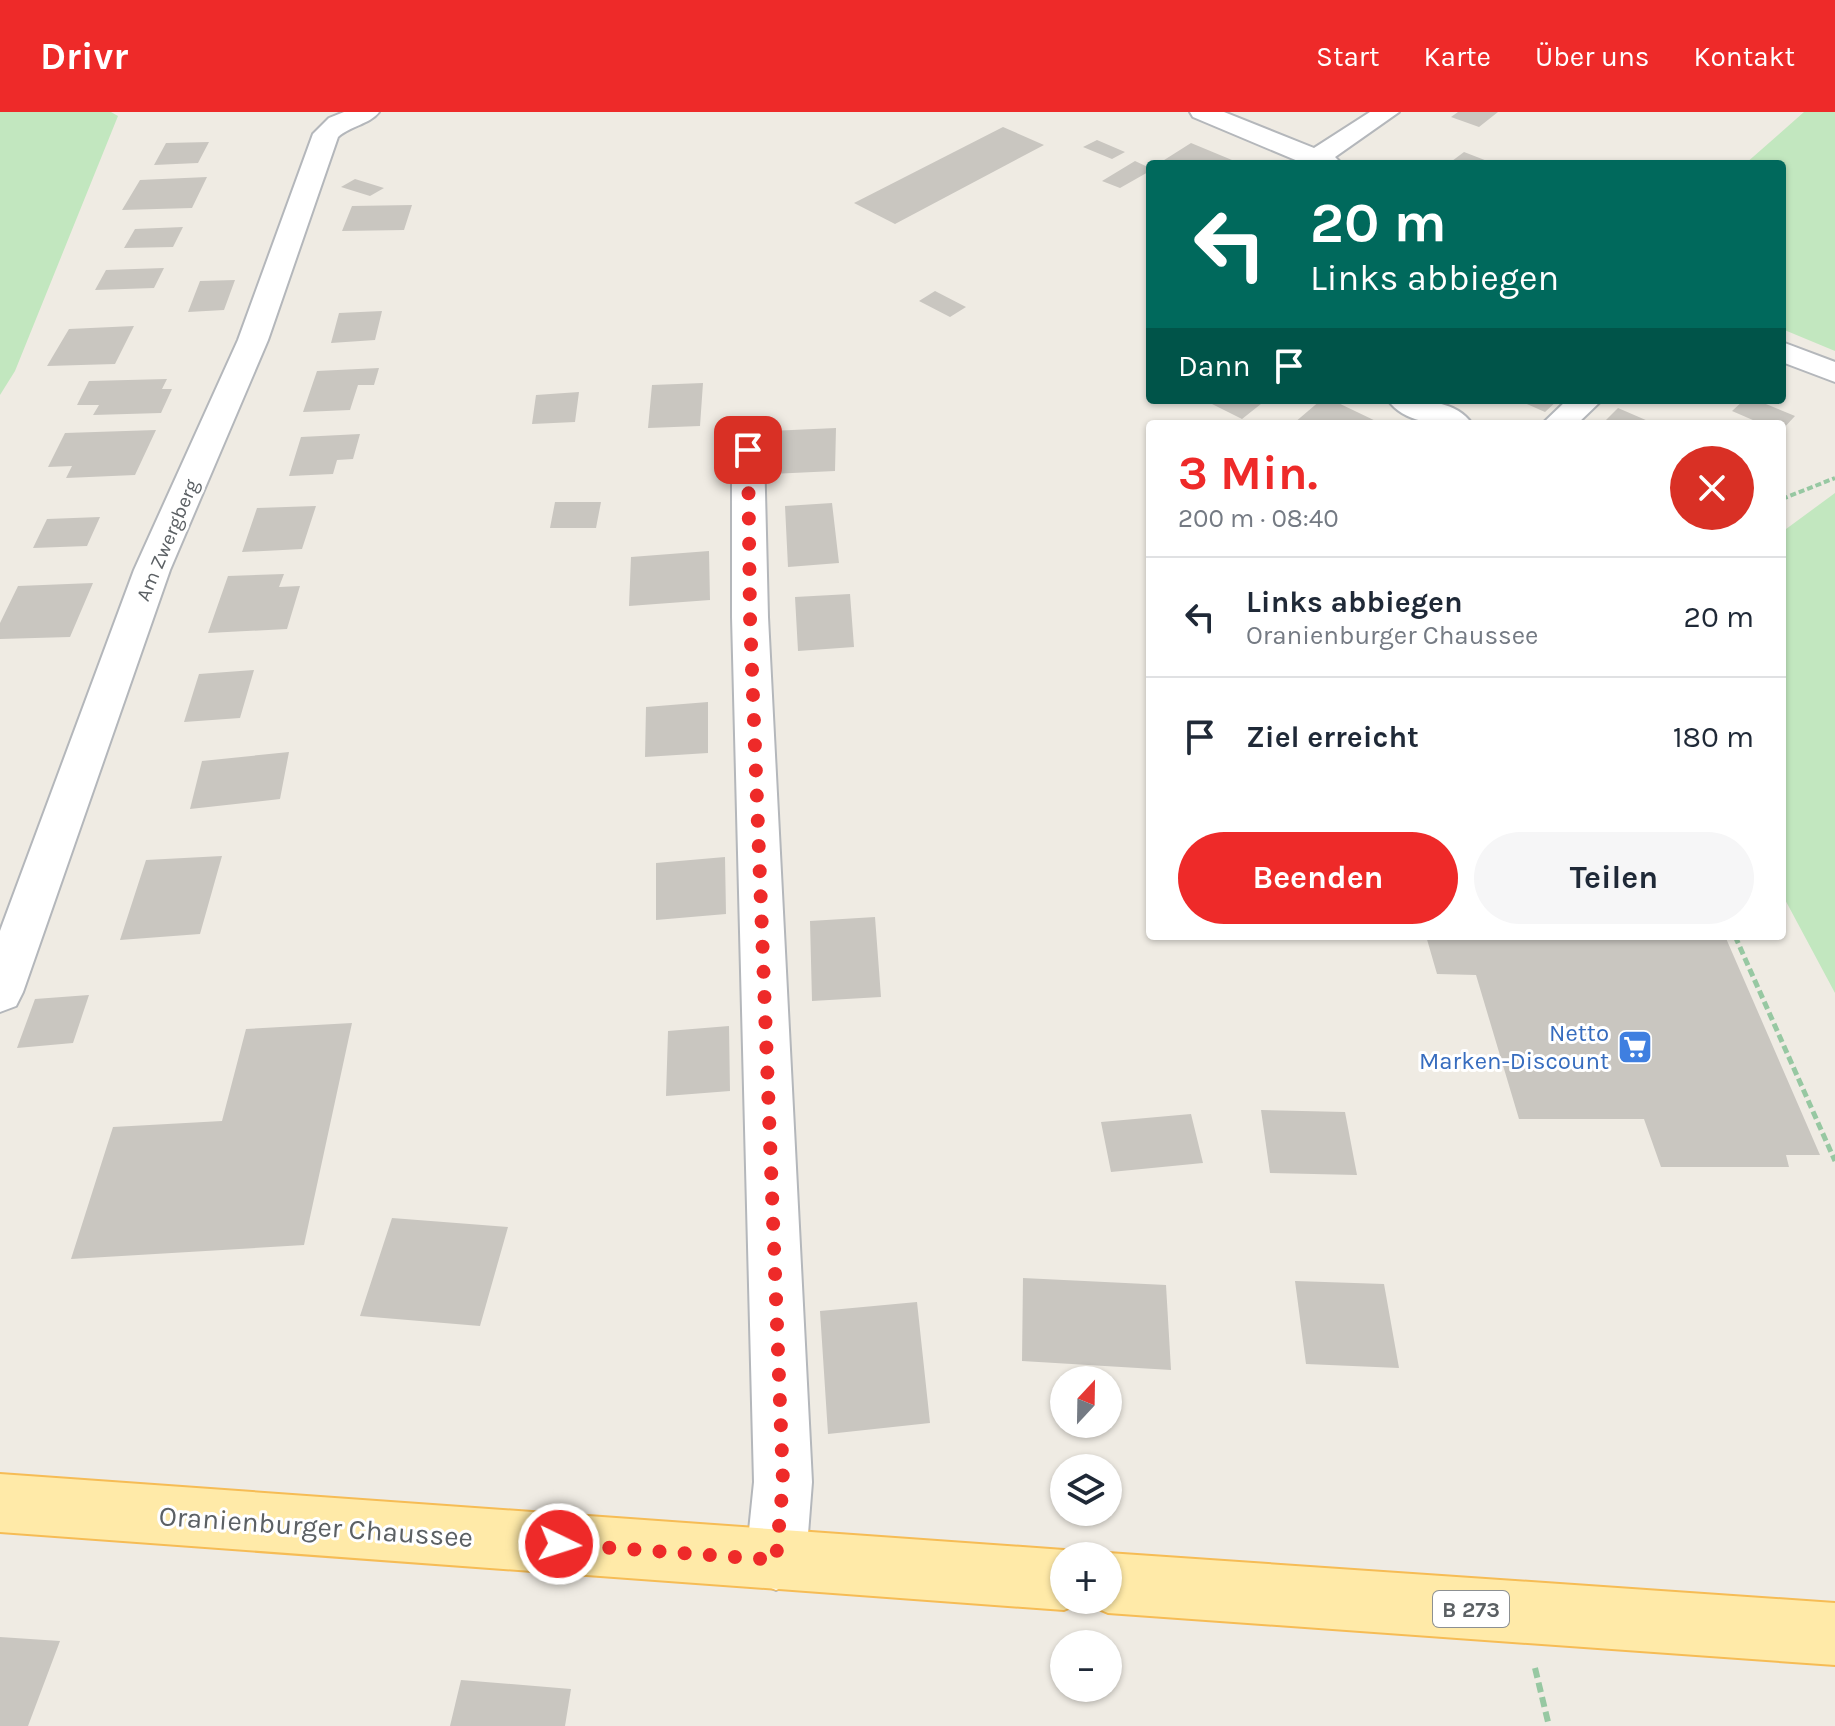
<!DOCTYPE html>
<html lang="de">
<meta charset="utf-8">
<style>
body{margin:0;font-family:Karla,sans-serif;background:#f6f6f7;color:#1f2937;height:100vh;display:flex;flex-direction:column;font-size:30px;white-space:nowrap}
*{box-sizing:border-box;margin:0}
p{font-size:26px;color:#747a83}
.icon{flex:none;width:44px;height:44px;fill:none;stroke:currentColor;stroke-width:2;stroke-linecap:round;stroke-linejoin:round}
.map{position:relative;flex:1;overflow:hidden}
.side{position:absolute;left:1146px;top:308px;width:640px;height:520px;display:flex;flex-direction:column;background:#fff;border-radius:8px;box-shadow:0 2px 6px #0004}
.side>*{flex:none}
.top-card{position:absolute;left:1146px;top:48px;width:640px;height:244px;border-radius:8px;box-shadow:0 2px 6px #0004;background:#00695c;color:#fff;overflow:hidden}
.needle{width:52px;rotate:22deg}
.controls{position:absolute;left:1050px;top:1254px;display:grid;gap:16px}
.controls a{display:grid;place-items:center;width:72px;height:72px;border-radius:50%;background:#fff;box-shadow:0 2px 6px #0004;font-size:40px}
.pin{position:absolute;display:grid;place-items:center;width:68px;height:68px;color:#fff;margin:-34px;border-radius:16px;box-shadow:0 4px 12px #0006}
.me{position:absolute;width:88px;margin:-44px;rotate:94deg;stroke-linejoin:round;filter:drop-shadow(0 0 6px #0008)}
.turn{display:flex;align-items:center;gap:28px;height:168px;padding:0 32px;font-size:36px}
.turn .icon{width:104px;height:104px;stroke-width:2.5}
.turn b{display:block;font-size:56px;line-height:68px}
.then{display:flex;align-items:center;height:76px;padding:0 32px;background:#0003;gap:16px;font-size:30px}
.round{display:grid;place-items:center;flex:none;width:84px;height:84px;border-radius:42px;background:#f6f6f7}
.head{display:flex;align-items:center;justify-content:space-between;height:136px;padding:0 32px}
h1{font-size:48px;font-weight:700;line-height:60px;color:#ee2a29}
.primary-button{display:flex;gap:16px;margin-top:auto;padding:16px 32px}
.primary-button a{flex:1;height:92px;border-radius:48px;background:#ee2a29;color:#fff;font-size:32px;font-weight:700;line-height:92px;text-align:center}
.primary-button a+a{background:#f6f6f7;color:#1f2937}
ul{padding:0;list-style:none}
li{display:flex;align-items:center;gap:24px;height:120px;padding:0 32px;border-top:2px solid #e0e1e3}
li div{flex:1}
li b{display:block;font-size:30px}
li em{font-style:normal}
header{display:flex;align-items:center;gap:48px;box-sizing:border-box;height:112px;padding:0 40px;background:#ee2a29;color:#fff}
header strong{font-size:38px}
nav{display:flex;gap:44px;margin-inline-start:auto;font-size:28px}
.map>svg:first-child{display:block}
.green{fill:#c2e7bf}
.building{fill:#c9c6c0}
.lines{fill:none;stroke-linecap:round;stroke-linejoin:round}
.minor-casing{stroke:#b4b7bb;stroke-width:4}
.major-casing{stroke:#f6bc55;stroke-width:4}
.path-far2{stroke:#97c8a2;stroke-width:4;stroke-dasharray:6 3;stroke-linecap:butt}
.path-far1{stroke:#97c8a2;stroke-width:5;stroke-dasharray:8 4;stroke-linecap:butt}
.path{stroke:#97c8a2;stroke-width:6;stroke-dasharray:10 5;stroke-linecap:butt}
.minor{fill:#fff;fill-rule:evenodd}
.major{fill:#ffeaa8;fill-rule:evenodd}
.route{stroke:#ee2a29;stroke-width:14;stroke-dasharray:0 25.2}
.labels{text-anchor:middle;stroke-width:6;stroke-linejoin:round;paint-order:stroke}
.far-street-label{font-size:20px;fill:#5b6064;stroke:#fff}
.shield{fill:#fff;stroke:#8c9092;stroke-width:2}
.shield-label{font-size:22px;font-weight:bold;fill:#5b6064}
.shop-label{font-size:24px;fill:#366cbe;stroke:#fff;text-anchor:end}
.near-street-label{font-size:28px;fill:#5b6064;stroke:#fff}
</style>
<header>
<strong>Drivr</strong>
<nav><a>Start</a><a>Karte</a><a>Über uns</a><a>Kontakt</a></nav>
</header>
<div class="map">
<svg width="1835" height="1614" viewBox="0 0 1835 1614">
<rect width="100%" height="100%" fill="#efebe3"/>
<path class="green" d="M0,0H111L118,4L15,259L0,283Z
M1804,0H1835V239L1782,217V52H1745Z
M1835,381V881L1782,782V420Z"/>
<path class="building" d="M1458,0H1498L1479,15L1451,5Z
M1003,15L1044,33L895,112L854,91Z
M1097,28L1125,40L1112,47L1083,35Z
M209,30L198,51L154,53L166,31Z
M1191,31L1232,48L1225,52L1161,50Z
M1464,40L1495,52H1448Z
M1135,49L1150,56V59L1120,76L1102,69Z
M207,65L192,96L122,98L140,68Z
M355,67L384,76L370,84L341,75Z
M412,93L404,118L342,119L352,94Z
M183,115L173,135L124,136L135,117Z
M164,156L154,176L95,178L106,158Z
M235,168L224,198L188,200L200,169Z
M935,179L966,195L950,205L919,189Z
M382,199L375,228L331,231L339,201Z
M134,214L115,252L47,254L69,217Z
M379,256L374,273H358L350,298L303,300L317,259Z
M167,267L162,277H172L161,301L93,303L99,293H77L89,269Z
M703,271L700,314L648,316L652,273Z
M579,280L575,310L532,312L536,283Z
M1204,288H1266L1242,307Z
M1321,288H1332L1382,312L1294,311Z
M1518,288H1558L1545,300Z
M1744,288H1756L1795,304L1782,318V312H1762L1732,299Z
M1618,296L1655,312H1602Z
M836,316L835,359L771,362L770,319Z
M156,318L135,363L66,366L72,354L48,355L65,321Z
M360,322L353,347L337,348L333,362L289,364L301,325Z
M555,390H601L596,416H550Z
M832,391L839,451L788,455L785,394Z
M316,394L302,437L242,440L257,396Z
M100,405L87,434L33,436L47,407Z
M709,439L710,488L629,494L631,445Z
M284,462L279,475L300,474L287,517L208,521L228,464Z
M93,471L70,525L0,527V511L18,474Z
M850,482L854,535L798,539L795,485Z
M254,558L240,606L184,610L199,562Z
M708,590V641L645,645L646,595Z
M289,640L280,687L190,697L202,649Z
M222,744L200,822L120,828L146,748Z
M725,745L726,802L656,808V751Z
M875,805L881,885L812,889L810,809Z
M1426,824H1725L1820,1043H1786L1789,1055H1661L1644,1007H1519L1476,863L1437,862Z
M89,883L73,931L17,936L35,887Z
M352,911L304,1133L71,1147L113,1015L222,1009L246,917Z
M729,914L730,979L666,984L668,919Z
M1261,998L1345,1000L1357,1063L1270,1061Z
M1191,1002L1203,1051L1111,1060L1101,1010Z
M392,1106L508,1115L480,1214L360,1204Z
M1023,1166L1166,1173L1171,1258L1022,1249Z
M1295,1169L1384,1172L1399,1256L1306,1252Z
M917,1190L930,1311L828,1322L820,1199Z
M0,1525L60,1529L28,1614H0Z
M461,1568L571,1577L565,1614H450Z"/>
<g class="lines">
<g class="minor-casing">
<path id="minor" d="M344,0H379C370,12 350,14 338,25L268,228L170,458L23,880L16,894L0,900V819L134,458L238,228L313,22L329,6Z
M1190,0H1224L1314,36L1370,0H1399L1335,45L1342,52H1305L1193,5Z
M1782,230L1835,250V270L1782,250Z
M1388,288C1415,288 1455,286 1472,312C1445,312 1406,314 1388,288Z
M1567,288H1602L1577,312H1542Z
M748,328L760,331L764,338L768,505L812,1370L806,1448L797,1469L776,1478L755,1469L746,1448L754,1370L732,505V338L736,331Z"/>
</g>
<g class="major-casing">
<path id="major" d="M0,1362L1064,1438L1078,1444H1064V1488H1108V1444H1101L1108,1441L1835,1491V1553L1108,1501L1087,1492L1085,1489L1064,1498L0,1420Z"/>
</g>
<path class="path-far2" d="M1782,387L1835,366"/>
<path class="path-far1" d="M1735,824L1835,1049"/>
<path class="path" d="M1535,1556L1549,1614"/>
<use href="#minor" class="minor"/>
<use href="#major" class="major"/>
</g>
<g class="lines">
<path class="route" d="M559,1432L776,1448L783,1370L750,505L748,338"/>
</g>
<defs>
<g id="supermarket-square" transform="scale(1.8)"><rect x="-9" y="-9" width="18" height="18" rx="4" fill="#3f7fe0" stroke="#fff"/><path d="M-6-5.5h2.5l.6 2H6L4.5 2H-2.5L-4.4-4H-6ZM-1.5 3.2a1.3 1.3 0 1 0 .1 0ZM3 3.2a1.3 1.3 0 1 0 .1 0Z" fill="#fff"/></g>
</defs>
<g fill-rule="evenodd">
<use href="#supermarket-square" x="1635" y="935"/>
</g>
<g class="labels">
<g class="far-street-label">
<text transform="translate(167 428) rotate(-67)" y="7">Am Zwergberg</text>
</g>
<rect class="shield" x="1433" y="1479" width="76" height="36" rx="6"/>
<g class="shield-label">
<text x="1471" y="1505">B 273</text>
</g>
<g class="shop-label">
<text x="1609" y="929">Netto<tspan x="1609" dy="28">Marken-Discount</tspan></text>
</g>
<g class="near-street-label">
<text transform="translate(316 1414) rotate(4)" y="10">Oranienburger Chaussee</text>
</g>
</g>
</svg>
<div class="controls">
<a><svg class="needle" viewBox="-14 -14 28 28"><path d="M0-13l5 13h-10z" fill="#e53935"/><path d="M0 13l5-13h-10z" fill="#747a83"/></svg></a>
<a><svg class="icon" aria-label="layers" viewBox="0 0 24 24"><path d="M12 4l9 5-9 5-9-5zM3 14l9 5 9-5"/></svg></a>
<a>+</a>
<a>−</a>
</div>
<div class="pin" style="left:748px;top:338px;background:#d93025"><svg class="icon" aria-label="arrive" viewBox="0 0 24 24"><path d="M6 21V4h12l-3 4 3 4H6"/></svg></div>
<svg class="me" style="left:559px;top:1432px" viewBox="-20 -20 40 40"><circle r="17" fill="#ee2a29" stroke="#fff" stroke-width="3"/><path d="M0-11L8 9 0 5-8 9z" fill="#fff"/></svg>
<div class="top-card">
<div class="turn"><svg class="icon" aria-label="left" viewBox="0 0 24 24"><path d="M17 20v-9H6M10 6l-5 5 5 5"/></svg><div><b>20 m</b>Links abbiegen</div></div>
<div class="then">Dann<svg class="icon" aria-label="arrive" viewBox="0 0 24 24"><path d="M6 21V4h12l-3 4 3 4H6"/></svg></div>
</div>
<section class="side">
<div class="head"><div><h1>3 Min.</h1><p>200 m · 08:40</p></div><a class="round" style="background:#d93025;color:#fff"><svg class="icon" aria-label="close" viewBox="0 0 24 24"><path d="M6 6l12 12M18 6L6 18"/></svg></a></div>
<ul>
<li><svg class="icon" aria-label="left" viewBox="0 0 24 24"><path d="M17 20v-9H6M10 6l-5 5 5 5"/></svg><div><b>Links abbiegen</b><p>Oranienburger Chaussee</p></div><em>20 m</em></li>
<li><svg class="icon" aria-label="arrive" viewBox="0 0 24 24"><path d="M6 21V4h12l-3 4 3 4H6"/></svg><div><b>Ziel erreicht</b></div><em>180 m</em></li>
</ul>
<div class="primary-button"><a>Beenden</a><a>Teilen</a></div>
</section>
</div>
